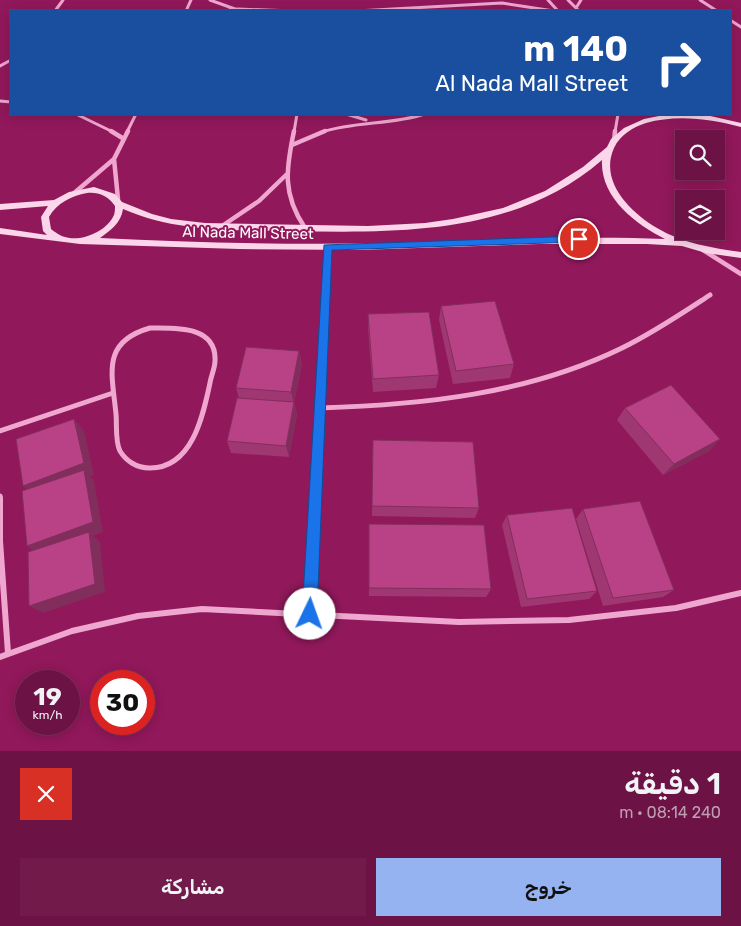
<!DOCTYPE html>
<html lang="ar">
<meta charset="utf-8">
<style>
body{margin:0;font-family:Rubik,Cairo,sans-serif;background:#721b4b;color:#f1f3f6;direction:rtl;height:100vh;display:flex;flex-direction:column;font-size:19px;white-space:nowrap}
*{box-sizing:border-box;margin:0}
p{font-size:16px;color:#bf9eb2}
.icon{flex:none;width:28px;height:28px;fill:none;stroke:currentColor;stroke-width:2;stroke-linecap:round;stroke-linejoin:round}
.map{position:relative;height:751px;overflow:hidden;direction:ltr}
.details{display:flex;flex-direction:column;background:#6d1244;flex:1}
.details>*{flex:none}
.guide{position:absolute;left:10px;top:10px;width:721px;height:105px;border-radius:0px;box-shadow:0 2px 12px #0003,0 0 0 1px #7f325d;direction:rtl;background:#1a4fa0;color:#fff;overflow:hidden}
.controls{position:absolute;left:675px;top:130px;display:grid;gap:10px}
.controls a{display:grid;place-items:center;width:50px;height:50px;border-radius:0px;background:#6d1244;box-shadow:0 2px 12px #0003,0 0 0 1px #7f325d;font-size:25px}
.speed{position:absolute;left:15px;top:670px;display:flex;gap:10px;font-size:25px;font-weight:700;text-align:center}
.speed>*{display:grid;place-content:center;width:65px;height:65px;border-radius:50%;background:#6d1244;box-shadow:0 2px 12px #0003,0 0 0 1px #7f325d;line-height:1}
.speed small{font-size:12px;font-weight:400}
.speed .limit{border:8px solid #d22;background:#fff;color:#111}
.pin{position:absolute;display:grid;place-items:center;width:42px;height:42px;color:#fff;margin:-21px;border:2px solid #fff;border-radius:50%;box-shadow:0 1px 5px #0007}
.me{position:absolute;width:55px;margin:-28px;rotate:3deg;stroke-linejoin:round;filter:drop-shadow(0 0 4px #0008)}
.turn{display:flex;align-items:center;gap:18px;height:105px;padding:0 20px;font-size:22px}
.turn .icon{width:65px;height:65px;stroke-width:2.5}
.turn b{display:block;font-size:35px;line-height:42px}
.round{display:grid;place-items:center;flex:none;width:52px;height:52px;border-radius:0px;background:#721b4b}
.head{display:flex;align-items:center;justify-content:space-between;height:85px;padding:0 20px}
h1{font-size:30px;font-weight:600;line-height:38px}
.button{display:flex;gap:10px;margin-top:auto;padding:10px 20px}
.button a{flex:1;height:58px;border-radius:0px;background:#95b2f1;color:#111;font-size:20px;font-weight:600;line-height:58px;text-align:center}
.button a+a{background:#721b4b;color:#f1f3f6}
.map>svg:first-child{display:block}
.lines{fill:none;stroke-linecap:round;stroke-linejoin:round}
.street-far3{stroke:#efa7d0;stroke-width:3}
.street-far2{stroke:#efa7d0;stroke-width:4.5}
.street-far1{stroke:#efa7d0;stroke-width:5}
.street{stroke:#efa7d0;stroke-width:6}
.secondary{fill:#fbd5ea;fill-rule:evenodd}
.wall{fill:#9f3872}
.shaded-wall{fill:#822e5d}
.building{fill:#b94185;stroke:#822e5d}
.route{fill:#1a73e8;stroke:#114b97}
.labels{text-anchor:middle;stroke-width:4;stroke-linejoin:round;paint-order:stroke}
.street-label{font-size:15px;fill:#fff;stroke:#91185b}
</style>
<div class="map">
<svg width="741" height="751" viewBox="0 0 741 751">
<rect width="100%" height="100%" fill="#91185b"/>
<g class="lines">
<path class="street-far3" d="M210,0L235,9
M548,0L558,11
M568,0L579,11
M700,0L717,11
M576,8L581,0
M55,11L63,0
M186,11L191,0
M224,11L238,9L294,11
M356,11L502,3L554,11
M730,20L741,27
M0,66L11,60
M0,101L11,102
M76,114L113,132
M346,114L366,120
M127,132L136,114
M294,132L297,114
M322,132C356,121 391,125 425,114
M615,132L618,114"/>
<path class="street-far2" d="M111,131L124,139
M294,131C286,169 282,194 305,228
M614,141L615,131
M292,145L325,131
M114,159L118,199
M73,194L114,159L128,131
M222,226L259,201L286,175
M703,250L741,274
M325,296L327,247"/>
<path class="street-far1" d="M150,328C174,328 217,325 215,361C215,368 211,376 210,383C203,416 192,469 149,468C137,468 126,461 120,451C115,442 117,424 116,414C112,373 101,342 150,328Z
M319,408C422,405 528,394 622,348C653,333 681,314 710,295
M0,431L113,393
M0,496V499
M315,499L325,295"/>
<path class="street" d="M0,498V541L8,653
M310,614L315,498
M0,657L72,631L138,616L202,609L459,622L569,620L676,608L741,593"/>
<path class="secondary" d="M685,114L706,115L741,123V127C711,119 677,114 646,123C633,127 620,135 614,148C599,181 630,212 657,228C682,243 712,248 741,252V258L706,253L682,246L647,244H540L357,250L239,249L80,244L0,234V228L47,235L43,231L41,217L48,206L0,210V204L54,200L69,192L94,187L115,194L122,202L152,214L171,219L205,223L368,226L425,223L453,219L503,208L545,191L583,167L607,147L611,139L624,128L644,119L664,115ZM602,160C600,197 635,224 665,239C575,235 486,241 396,243C297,245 198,243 100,238C111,230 121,223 123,209C176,232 231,230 287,231C396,233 515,236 602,160ZM87,193C99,192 108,196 115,206C115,209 115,214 113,217C105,232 81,242 65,237C60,236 55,232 51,229L49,217C57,203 71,196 87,193Z"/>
</g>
<path class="wall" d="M441,306L514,364L510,378L453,384L439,320Z
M368,314L439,375L436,388L373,392L368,328Z
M299,351L302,364L294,402L297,414L289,457L231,453L227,441L239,398L236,388Z
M625,408L720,439L709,451L663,475L617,420Z
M373,440L479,508L475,518L372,516Z
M583,509L674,590L663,597L603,606L576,519Z
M507,515L597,591L589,599L521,607L502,525Z
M369,524L491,589L486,597L369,596Z"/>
<path class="shaded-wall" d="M299,351L302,364L294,402L297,414L289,457L286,446L294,405L291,392Z
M74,419L84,431L94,475L90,476L94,481L103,532L93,536L100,542L105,592L43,613L29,606L40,556L27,546L35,497L23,486Z
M720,439L709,451L663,475L674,464Z"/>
<path class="building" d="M495,301L514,364L456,371L441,306Z
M429,312L439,375L373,379L368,314Z
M246,347L299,351L291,392L236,388Z
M671,385L720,439L674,464L625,408Z
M237,398L294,402L286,446L227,441Z
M74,419L84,463L23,486L16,439Z
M373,440L473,442L479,508L372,506Z
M84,470L93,522L27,546L22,491Z
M640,501L674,590L613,598L583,509Z
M572,508L597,591L527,599L507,515Z
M369,524L484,525L491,589L369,588Z
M89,532L95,584L29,606L28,552Z"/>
<path class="route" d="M579,236L584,239L579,242L332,250L317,614L315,619L310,621L305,619L302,614L324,245Z"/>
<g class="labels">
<g class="street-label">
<text transform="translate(248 233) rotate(1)" y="5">Al Nada Mall Street</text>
</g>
</g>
</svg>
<div class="controls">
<a><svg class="icon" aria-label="search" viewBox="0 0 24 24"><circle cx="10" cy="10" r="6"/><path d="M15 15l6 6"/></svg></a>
<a><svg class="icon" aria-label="layers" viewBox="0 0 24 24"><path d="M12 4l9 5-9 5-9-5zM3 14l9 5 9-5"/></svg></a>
</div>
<div class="speed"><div>19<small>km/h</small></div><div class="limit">30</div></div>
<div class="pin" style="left:579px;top:239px;background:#d93025"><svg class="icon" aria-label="arrive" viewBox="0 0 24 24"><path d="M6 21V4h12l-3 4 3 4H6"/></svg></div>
<svg class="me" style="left:310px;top:614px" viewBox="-20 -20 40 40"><circle r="19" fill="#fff"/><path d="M0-13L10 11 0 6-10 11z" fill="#1a73e8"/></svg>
<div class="guide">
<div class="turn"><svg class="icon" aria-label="right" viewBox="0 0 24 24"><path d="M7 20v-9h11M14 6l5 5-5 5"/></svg><div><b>140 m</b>Al Nada Mall Street</div></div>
</div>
</div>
<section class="details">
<div class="head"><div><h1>1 دقيقة</h1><p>240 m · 08:14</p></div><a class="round" style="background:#d93025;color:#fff"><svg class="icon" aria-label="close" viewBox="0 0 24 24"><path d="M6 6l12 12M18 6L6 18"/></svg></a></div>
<div class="button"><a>خروج</a><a>مشاركة</a></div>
</section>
